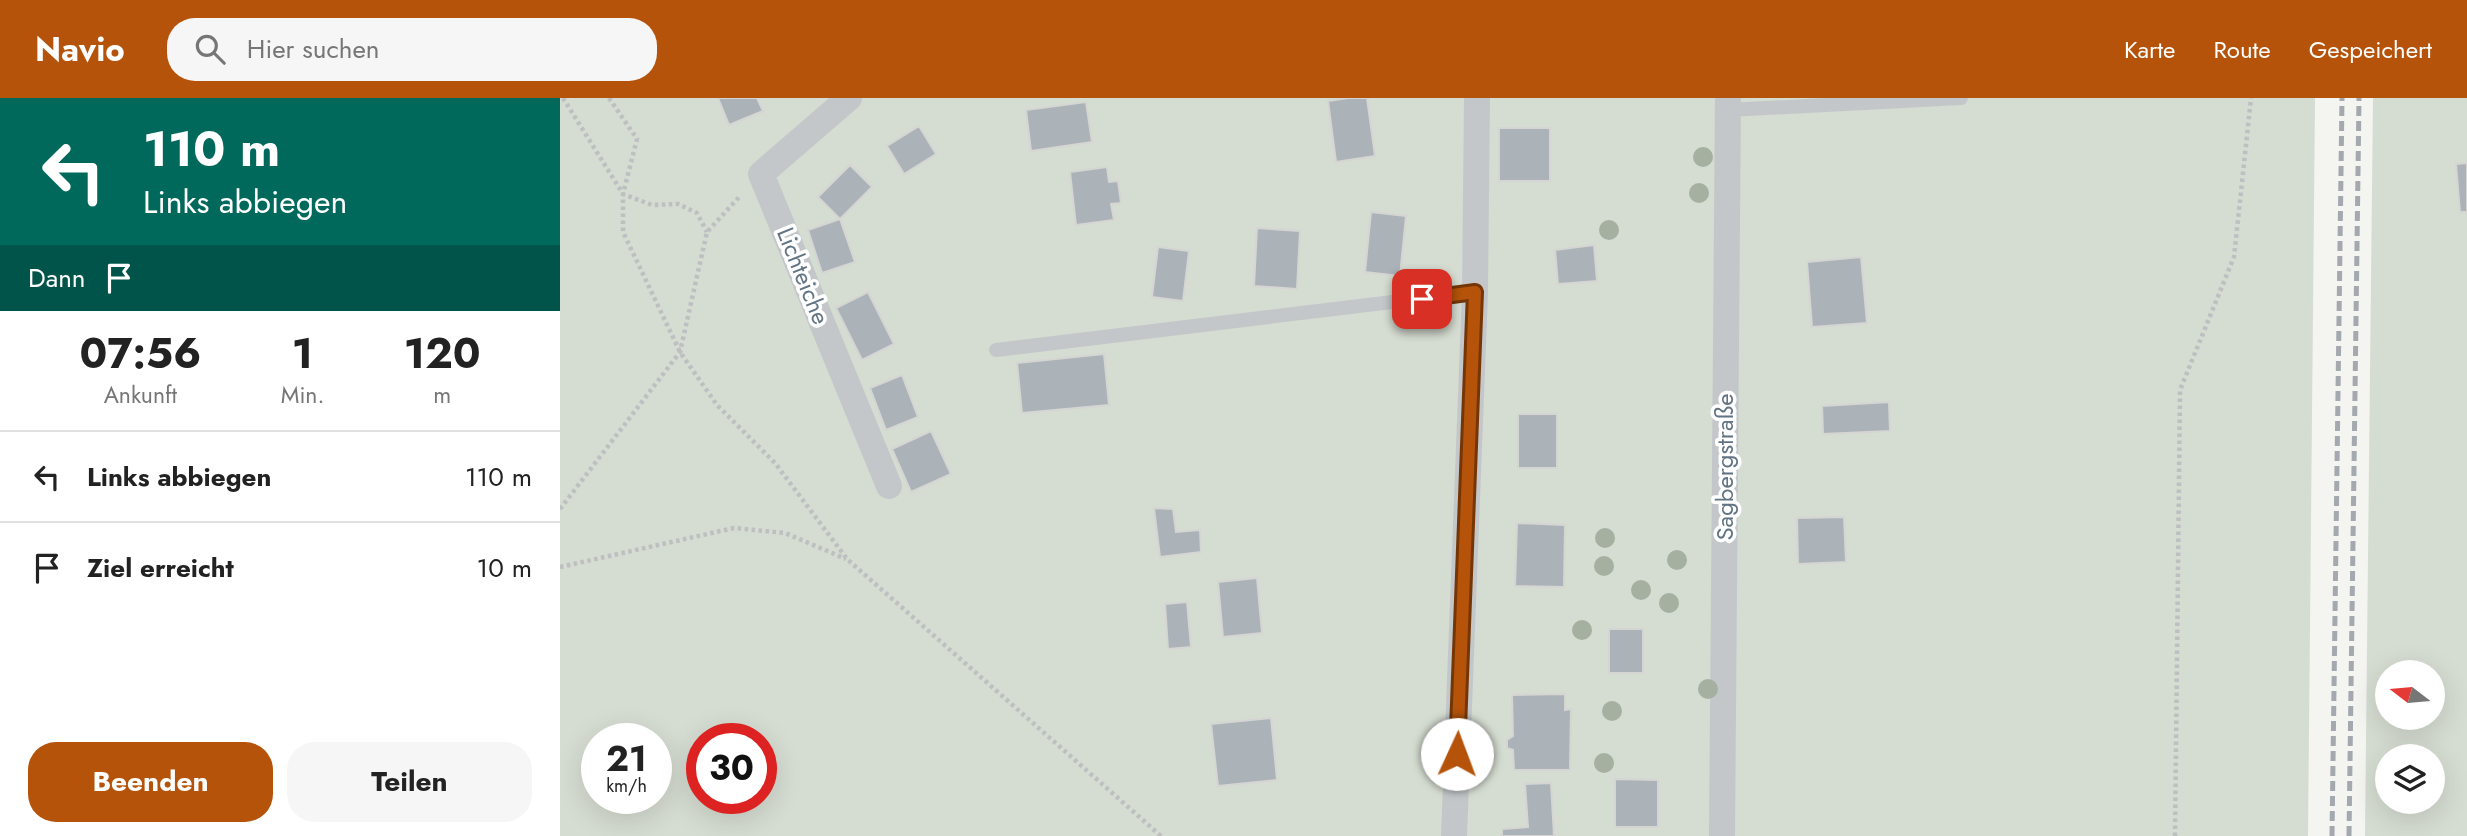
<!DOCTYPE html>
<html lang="de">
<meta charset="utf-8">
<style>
body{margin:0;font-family:Jost,sans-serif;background:#f6f6f6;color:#222;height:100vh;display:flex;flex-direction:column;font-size:26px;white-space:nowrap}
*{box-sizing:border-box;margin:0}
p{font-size:23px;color:#767676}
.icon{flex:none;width:38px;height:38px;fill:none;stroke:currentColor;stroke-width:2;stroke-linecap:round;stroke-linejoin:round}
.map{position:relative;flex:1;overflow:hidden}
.details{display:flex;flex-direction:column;background:#fff;width:560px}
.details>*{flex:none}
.top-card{background:#00695c;color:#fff;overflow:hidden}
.needle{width:46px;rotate:286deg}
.buttons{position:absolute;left:1815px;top:562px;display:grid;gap:14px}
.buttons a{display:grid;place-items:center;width:70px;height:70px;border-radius:50%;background:#fff;box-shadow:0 7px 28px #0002;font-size:35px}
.speed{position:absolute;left:21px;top:625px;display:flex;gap:14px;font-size:35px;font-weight:700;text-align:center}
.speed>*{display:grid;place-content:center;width:91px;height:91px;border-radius:50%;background:#fff;box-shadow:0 7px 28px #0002;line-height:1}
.speed small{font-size:18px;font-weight:400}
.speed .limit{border:10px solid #d22;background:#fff;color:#111}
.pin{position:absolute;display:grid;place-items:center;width:60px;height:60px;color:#fff;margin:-30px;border-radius:14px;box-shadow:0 4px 10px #0006}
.me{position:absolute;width:77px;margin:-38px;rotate:2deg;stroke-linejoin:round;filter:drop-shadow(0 0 5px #0008)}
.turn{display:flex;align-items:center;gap:24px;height:147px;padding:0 28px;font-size:32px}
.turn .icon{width:91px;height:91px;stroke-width:2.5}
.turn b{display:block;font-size:49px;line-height:60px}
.then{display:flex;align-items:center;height:66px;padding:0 28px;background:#0003;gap:14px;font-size:26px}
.eta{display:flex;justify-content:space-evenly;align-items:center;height:119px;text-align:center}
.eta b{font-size:42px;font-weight:700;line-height:49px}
.primary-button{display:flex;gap:14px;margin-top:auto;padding:14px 28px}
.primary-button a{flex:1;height:80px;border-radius:28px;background:#b45309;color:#fff;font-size:28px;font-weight:700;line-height:80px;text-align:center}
.primary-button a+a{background:#f6f6f6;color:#222}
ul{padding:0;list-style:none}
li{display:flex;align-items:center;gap:21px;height:91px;padding:0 28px;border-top:2px solid #e0e0e0}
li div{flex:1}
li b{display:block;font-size:26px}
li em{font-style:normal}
header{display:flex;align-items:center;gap:42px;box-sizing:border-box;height:98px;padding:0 35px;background:#b45309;color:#fff}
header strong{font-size:33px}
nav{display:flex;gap:38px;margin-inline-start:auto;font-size:24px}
.search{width:490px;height:63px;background:#f6f6f6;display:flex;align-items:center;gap:18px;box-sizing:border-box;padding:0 24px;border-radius:28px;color:#767676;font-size:26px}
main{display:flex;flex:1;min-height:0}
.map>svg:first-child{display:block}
.green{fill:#d5dcd1;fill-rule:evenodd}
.building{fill:#abb3b8;stroke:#d5d5d3;stroke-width:2}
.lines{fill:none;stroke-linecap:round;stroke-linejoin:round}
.path{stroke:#bdbfc1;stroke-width:4.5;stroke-dasharray:3.5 3.5;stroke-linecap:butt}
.service{stroke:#c4c7ca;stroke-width:14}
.minor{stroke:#c4c7ca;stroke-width:26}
.rail{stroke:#a3a9af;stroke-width:5;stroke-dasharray:10 5;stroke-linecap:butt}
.tree{fill:#a6b0a1}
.route-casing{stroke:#753606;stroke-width:18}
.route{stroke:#b45309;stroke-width:12}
.labels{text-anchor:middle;stroke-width:7;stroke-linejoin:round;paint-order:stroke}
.street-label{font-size:24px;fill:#627483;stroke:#fff}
</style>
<header>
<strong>Navio</strong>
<div class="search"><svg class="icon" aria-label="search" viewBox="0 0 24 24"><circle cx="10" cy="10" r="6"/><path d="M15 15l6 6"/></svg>Hier suchen</div>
<nav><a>Karte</a><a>Route</a><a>Gespeichert</a></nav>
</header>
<main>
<section class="details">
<div class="top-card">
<div class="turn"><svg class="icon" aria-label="left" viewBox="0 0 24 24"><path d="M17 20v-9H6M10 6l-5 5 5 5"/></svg><div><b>110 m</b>Links abbiegen</div></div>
<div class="then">Dann<svg class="icon" aria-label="arrive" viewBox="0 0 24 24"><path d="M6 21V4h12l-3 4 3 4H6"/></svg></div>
</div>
<div class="eta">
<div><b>07:56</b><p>Ankunft</p></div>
<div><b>1</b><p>Min.</p></div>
<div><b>120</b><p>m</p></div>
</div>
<ul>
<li><svg class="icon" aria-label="left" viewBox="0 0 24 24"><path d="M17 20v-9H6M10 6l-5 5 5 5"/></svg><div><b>Links abbiegen</b></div><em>110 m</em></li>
<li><svg class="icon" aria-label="arrive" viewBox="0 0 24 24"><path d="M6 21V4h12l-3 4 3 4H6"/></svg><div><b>Ziel erreicht</b></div><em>10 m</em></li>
</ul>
<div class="primary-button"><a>Beenden</a><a>Teilen</a></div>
</section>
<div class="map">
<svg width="1907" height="738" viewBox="0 0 1907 738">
<rect width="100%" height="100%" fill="#f4f4f0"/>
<path class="green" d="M0,0H1755L1748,738H0ZM37,640H96V700H37ZM142,640H201V700H142Z
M1813,0H1907V738H1805ZM1827,574H1872V620H1827ZM1827,658H1872V704H1827Z"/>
<path class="building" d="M158,0H197L203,13L169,27Z
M788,0H807L815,58L776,64L768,3Z
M526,4L532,44L471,53L466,12Z
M359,28L376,56L344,76L327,48Z
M939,30H990V83H939Z
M1907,65V114H1900L1896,66Z
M290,67L312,89L280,121L258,99Z
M547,69L549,84L558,83L561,105L551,106L554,122L516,127L510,74Z
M811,114L846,118L840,178L805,174Z
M280,121L295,164L262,175L248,132Z
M697,130L740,133L737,191L694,188Z
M1034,147L1037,183L998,186L995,152Z
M598,149L629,153L623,203L592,199Z
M1301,159L1307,225L1252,229L1247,164Z
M308,194L334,246L302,262L276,210Z
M544,256L549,307L462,315L457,265Z
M342,277L358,319L326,332L310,290Z
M1329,304L1330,333L1263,336L1262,308Z
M958,316H997V370H958Z
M371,333L391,376L351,394L332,351Z
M594,410L613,411L616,434L640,432L641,454L600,459Z
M1284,419L1286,464L1238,466L1237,420Z
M957,425L1005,427L1004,489L955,488Z
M697,480L702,535L663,539L658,484Z
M627,504L631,549L608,551L605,506Z
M1049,531H1083V575H1049Z
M1005,596V612L1011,611L1010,672H954L953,652L947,650V642L953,638L952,597Z
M711,620L717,682L658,688L651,626Z
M1055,681L1098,682V729H1055Z
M991,685L994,738H942V731L968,729L965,686Z"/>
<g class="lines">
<path class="path" d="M3,0L63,96L92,107L118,106L137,115L147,134
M49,0L77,41L63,96V134L120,254L157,307L215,365L287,461L601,738
M0,411L120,254L147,134L181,97
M0,469L174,430L225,435L286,461
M1615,738L1620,292L1674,159L1691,0"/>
<path class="service" d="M1168,12L1401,0
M436,252L915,194"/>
<path class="minor" d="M289,0L201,76L329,388
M894,738L915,194L917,0
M1162,738L1168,0"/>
<path class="rail" d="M1772,738L1782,0
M1789,738L1799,0"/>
</g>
<g class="tree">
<circle cx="1143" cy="59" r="10"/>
<circle cx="1139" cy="95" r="10"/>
<circle cx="1049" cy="132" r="10"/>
<circle cx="1045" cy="440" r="10"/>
<circle cx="1117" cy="462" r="10"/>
<circle cx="1044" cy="468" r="10"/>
<circle cx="1081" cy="492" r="10"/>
<circle cx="1109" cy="505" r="10"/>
<circle cx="1022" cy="532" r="10"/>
<circle cx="1148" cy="591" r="10"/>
<circle cx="1052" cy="613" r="10"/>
<circle cx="1044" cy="665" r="10"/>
</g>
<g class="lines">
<g class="route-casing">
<path id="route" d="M862,201L915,194L897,656"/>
</g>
<use href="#route" class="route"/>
</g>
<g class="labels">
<g class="street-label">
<text transform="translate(243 178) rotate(68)" y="8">Lichteiche</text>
<text transform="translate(1165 369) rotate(-90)" y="8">Sagbergstraße</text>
</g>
</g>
</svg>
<div class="buttons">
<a><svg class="needle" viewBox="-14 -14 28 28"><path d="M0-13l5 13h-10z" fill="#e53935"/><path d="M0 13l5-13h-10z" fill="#767676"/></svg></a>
<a><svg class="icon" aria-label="layers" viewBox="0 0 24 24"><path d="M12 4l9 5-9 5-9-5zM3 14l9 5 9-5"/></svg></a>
</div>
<div class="speed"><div>21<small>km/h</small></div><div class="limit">30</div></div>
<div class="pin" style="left:862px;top:201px;background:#d93025"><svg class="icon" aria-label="arrive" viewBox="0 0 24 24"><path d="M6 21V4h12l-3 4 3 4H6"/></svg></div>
<svg class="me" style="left:897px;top:656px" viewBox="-20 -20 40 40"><circle r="19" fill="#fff"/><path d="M0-13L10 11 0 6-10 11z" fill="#b45309"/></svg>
</div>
</main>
